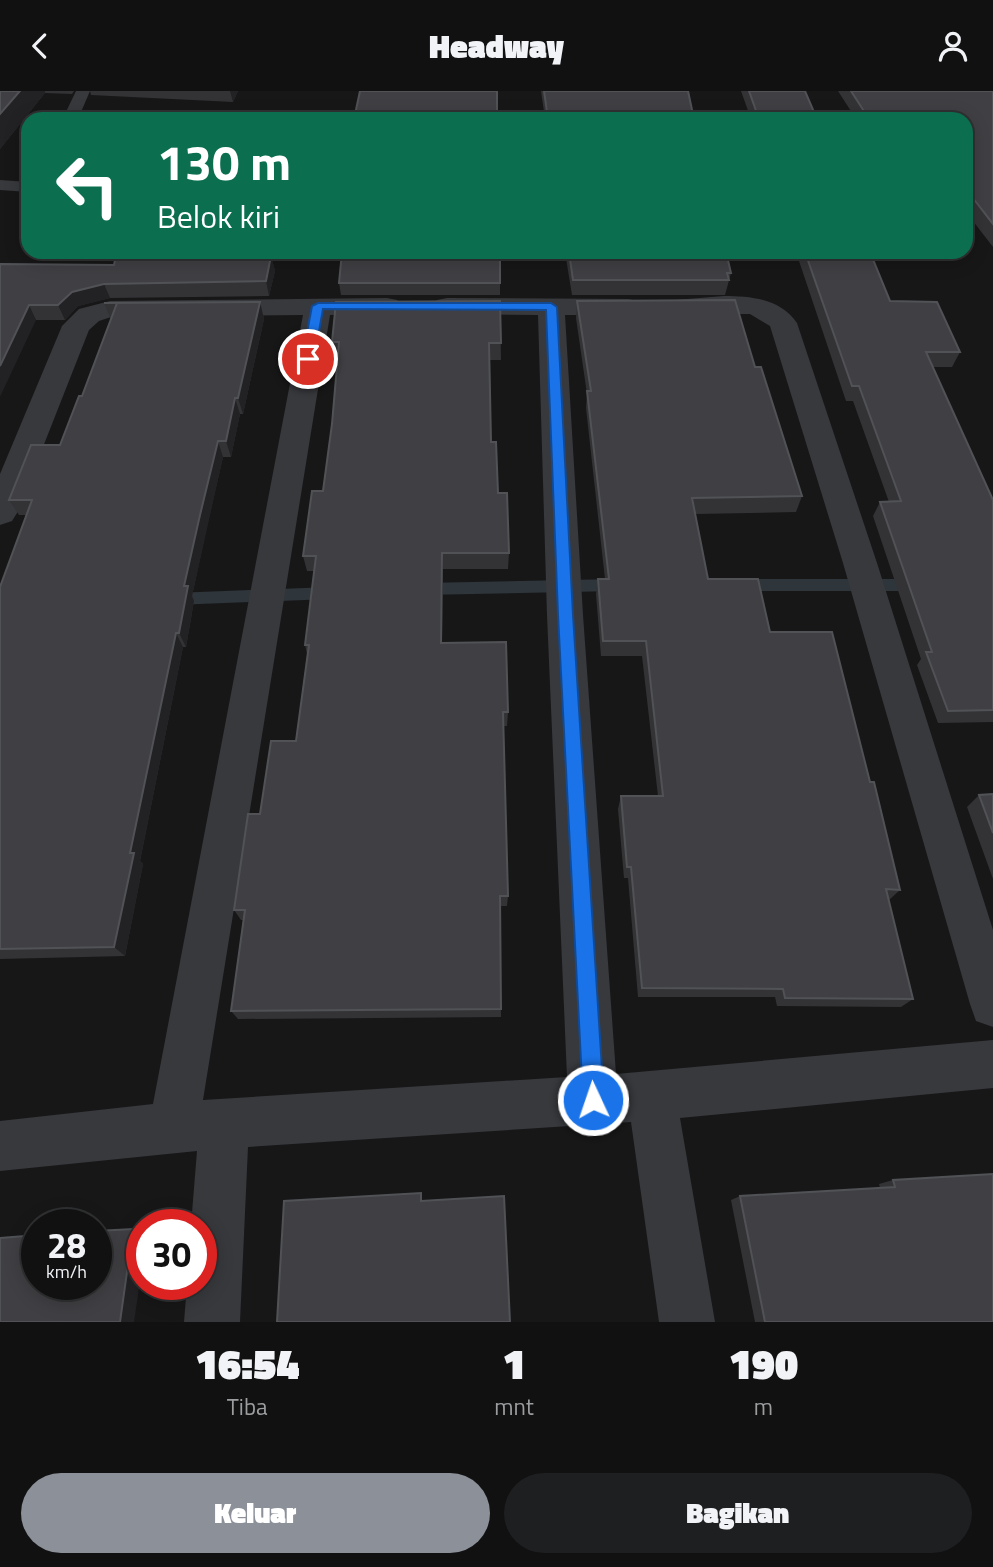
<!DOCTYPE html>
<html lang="id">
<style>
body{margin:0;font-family:"Titillium Web",sans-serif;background:#1e1f20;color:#f1f3f6;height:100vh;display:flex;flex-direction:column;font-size:26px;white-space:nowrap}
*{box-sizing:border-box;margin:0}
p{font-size:23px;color:#9c9d9f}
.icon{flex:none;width:38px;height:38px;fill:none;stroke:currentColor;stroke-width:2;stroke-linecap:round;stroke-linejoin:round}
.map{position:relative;height:1231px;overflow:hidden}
.sheet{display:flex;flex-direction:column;background:#111112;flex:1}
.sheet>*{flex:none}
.top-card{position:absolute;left:21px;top:21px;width:952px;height:147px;border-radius:21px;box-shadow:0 4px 18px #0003,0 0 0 2px #303132;background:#0b6e4f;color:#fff;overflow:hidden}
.speed{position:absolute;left:21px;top:1118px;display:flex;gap:14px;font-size:35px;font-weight:700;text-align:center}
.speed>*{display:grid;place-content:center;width:91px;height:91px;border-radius:50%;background:#111112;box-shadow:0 4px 18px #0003,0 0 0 2px #303132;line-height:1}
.speed small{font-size:18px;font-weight:400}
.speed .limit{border:10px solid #d22;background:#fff;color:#111}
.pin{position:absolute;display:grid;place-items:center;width:60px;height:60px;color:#fff;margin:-30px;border:4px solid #fff;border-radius:50%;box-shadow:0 2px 7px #0007}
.me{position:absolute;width:77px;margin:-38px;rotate:357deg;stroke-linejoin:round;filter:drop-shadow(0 0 5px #0008)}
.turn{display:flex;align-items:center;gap:24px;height:147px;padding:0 21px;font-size:32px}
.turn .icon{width:91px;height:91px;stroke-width:2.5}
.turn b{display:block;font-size:49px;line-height:60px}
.eta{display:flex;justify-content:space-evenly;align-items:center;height:119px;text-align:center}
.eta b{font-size:42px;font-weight:800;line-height:49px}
.primary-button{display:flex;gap:14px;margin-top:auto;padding:14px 21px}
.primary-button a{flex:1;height:80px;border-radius:42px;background:#8c9099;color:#fff;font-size:28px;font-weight:800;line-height:80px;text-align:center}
.primary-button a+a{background:#1e1f20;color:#f1f3f6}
header{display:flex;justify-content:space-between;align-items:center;height:91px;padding:0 21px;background:#111112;font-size:32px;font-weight:800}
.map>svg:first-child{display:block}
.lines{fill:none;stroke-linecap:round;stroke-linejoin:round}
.stream{fill:#2e353b;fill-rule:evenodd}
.service{fill:#38393d;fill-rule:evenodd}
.minor{fill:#38393d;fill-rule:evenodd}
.wall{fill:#333336}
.shaded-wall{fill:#222224}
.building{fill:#404044;stroke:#505256;stroke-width:2}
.route{fill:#1a73e8;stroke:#114b97;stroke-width:2}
</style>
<header><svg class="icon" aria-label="back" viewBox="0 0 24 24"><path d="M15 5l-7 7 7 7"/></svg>Headway<svg class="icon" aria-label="person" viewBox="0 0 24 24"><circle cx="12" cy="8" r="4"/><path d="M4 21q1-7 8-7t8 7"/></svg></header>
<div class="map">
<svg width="993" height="1231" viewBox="0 0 993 1231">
<rect width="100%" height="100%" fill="#171718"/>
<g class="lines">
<path class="stream" d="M617,488L624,494L617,500L422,504L415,498L422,492Z
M741,488H918L925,494L918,500H741L734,494Z
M330,496L337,502L330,508L174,514L167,508L174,502Z"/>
<path class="service" d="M76,0H90L81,21L172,23L180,28H66L64,25Z
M0,89L28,91V101L0,99Z"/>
<path class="minor" d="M724,205C751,205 781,208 797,232L877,472L993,839V936L976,930L970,913L843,472L770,235L750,223H685L675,221L671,215L675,209Z
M387,207L397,209L401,215L397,221L330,224L203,1009L567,986L547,524L538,224L447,223L437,221L433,215L437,209L447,207L628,208L638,210L642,216L638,222L628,224H565L583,524L616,983L993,949V997L680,1027L715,1231H659L631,1031L248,1056L240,1231H184L187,1194H201V1134H191L197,1060L0,1080V1030L153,1013L303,224L111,226L99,230L89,239L17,422L12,430L0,434V383L62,235L79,218L110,210Z"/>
</g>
<path class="wall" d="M0,0H74L72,3L45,2L0,58Z
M90,0H238L233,11L91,4Z
M541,0H688L694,28H545Z
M741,0H805L817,28H751Z
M838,0H993V156L966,121V28H856Z
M500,161V204H341L339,192Z
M565,161H726L731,182L725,204H572Z
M796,161H870L890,210L960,261L952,276H933L993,409V631L938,632L917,574L921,568L873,425L880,411H889L853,310H846Z
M271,165L275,180L269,205L110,207L78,215L65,229H36L0,173L114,174Z
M500,210L501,269H490L491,351L498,402L509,462L508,478H443L442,551L508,621L507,635H503L508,805L507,815H500L501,926L238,928L231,920L243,829H241L234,819L260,723L296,650L307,563L305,554L314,480H307L303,465L323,400L332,333L338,268H335L332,251Z
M577,210L755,276L802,405L796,421L695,423L708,488L770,541L870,691L900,799L889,809L913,908L901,916L777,915L775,906H638L628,787H624L618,718L621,705H658L642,565H601L596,503L598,488H605L586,317L587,303L576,227Z
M260,211L264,228L243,323H240L231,366H223L206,440L192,505L194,510L186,556H183L140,770L143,773L125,865L0,868V496L27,424H19L9,409L60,354L82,305L111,229L104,212Z
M993,703V788L967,716L979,704Z
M893,1089L993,1231H755L731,1109L740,1105L880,1097L879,1093Z"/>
<path class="shaded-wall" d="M20,0H45V2L0,58V23Z
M230,0H238L233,11Z
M271,165L275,180L269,205L266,190Z
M104,193L110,207L78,215L65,229L58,214L72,201Z
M260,211L264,228L243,323L238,307Z
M29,214L36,229L0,306V275Z
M235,307L240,323L231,366L226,350Z
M218,350L223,366L192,505L194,510L186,556L179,542L184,495Z
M442,462L443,478L442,566L441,552Z
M176,542L183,556L140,770L143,773L125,865L114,856L130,762Z
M133,1138L142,1139V1176L134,1231H120Z"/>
<path class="building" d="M0,0H20L0,23Z
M360,0H497V28H354Z
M544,0H688L694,28H548Z
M749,0H805L817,28H759Z
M851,0H993V133L966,98V28H869Z
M342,161H500V192H339Z
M569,161H726L731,182H727L729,189H573Z
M805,161H870L890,210L937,211L960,261H926L993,409V619L948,620L926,561H932L880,411L901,410L859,295H852Z
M271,165L266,190L104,193L72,201L58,214H29L0,275V173L114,174L115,169Z
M735,209L755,276H761L802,405L692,407L708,488H758L770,541H832L870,691H874L900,799L886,798L913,908L785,907L783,898L642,897L631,776H627L621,705H663L646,550H603L598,488H609L587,300H591L577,210Z
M500,210L501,252H489L491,351H496L498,402H507L509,462H442L441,552L506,551L508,621H503L508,805H500L501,918L231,920L245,819H234L248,723H260L271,650H296L309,554H305L316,465H303L312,400H323L332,333L339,251H332L336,211Z
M260,211L238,307H235L226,350H218L200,424L184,495H188L179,542H176L130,762H134L114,856L0,858V496L32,409H9L31,354H60L79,305H82L117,212H104Z
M993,703V742L979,704Z
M993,1083V1231H765L740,1105L895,1096L893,1089Z
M421,1102V1110L504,1105L510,1231H277L284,1110Z
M133,1138L120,1231H0V1147L37,1144V1194H96V1140Z"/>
<path class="route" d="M318,212H551L557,216L573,524L604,1009L601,1017L593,1020L586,1017L583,1009L558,524L546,219L323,218L314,268L308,272L302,268L312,215Z"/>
</svg>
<div class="speed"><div>28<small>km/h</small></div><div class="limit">30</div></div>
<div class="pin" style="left:308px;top:268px;background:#d93025"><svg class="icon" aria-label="arrive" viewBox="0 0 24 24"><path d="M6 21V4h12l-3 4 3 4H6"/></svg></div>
<svg class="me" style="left:593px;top:1009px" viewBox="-20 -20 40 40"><circle r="17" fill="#1a73e8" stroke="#fff" stroke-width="3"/><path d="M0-11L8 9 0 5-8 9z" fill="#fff"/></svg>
<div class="top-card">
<div class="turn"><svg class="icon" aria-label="left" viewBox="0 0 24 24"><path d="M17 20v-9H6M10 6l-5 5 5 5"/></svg><div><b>130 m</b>Belok kiri</div></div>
</div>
</div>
<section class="sheet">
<div class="eta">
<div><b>16:54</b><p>Tiba</p></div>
<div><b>1</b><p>mnt</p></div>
<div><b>190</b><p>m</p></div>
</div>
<div class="primary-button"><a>Keluar</a><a>Bagikan</a></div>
</section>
